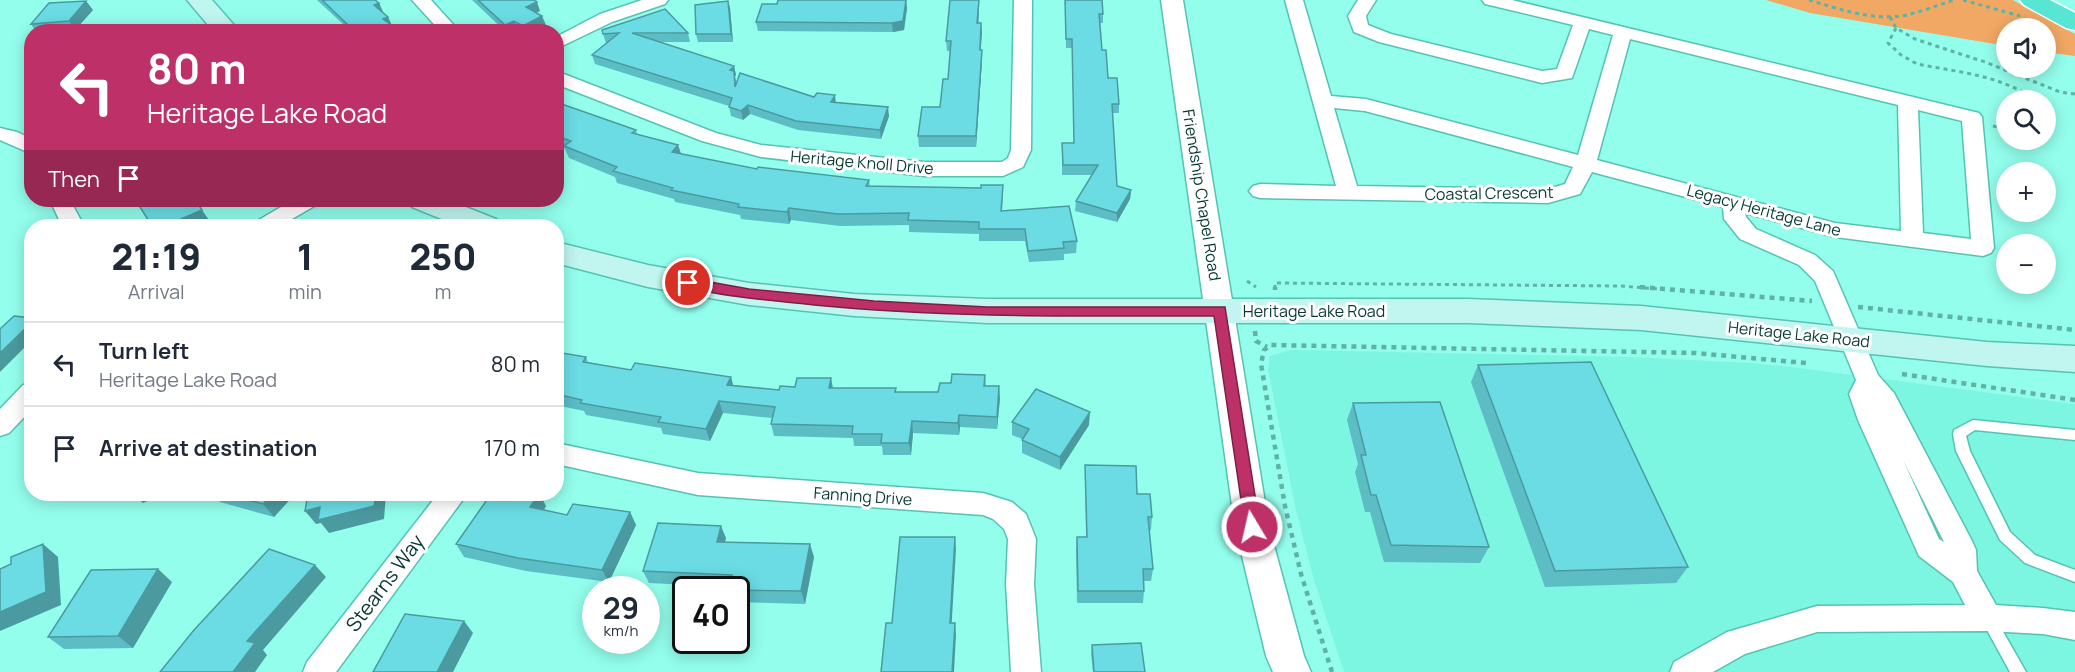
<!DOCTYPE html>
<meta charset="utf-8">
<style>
body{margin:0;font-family:Manrope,sans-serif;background:#f6f6f7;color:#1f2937;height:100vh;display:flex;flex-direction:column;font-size:22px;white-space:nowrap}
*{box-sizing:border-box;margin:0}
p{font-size:20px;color:#747a83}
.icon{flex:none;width:33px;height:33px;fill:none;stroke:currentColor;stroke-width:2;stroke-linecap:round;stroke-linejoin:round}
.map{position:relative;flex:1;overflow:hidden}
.sheet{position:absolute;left:24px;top:219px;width:540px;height:282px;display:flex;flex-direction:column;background:#fff;border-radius:24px;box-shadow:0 3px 15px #0003}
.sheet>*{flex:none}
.top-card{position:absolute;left:24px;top:24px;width:540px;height:183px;border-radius:24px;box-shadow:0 3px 15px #0003;background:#bd3168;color:#fff;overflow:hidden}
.buttons{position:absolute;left:1996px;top:18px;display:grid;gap:12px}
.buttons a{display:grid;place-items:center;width:60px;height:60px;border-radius:50%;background:#fff;box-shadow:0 3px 15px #0003;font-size:30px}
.speed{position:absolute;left:582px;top:576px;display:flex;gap:12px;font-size:30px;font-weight:700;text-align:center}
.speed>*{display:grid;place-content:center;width:78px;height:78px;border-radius:50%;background:#fff;box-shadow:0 3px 15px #0003;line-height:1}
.speed small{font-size:15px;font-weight:400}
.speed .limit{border:3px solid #111;border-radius:9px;background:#fff;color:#111}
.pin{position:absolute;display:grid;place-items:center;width:51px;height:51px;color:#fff;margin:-26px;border:3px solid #fff;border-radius:50%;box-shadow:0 2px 6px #0007}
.me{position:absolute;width:66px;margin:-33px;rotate:351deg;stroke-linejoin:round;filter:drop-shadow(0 0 4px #0008)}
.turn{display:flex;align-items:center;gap:21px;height:126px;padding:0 24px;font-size:27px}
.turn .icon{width:78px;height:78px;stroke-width:2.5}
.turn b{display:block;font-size:42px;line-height:51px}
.then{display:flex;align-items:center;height:57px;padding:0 24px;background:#0003;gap:12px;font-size:22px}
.eta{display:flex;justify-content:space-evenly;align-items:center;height:102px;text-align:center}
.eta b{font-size:36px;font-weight:800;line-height:42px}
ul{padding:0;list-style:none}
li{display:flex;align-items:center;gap:18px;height:84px;padding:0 24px;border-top:2px solid #e0e1e3}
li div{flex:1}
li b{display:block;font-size:22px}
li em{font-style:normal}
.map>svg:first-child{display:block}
.built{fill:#7cf5e1}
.green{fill:#f2a865}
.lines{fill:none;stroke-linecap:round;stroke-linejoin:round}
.service-casing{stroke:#55c3b2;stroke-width:3}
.minor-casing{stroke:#55c3b2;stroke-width:3}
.tertiary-casing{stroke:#55c3b2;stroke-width:3}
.secondary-casing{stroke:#55c3b2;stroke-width:3}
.trunk-casing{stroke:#fff;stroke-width:3}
.path-far1{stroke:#5eb3a5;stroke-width:3;stroke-dasharray:4 4;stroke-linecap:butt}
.path{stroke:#5eb3a5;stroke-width:4.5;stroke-dasharray:5 5;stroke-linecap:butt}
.service{fill:#fff;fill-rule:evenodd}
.minor{fill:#fff;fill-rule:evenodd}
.tertiary{fill:#fff;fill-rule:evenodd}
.secondary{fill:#c0f6ef;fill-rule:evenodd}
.trunk{fill:#58e6d4;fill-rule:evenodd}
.wall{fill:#5cbdc4}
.shaded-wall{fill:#4b9aa0}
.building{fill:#6bdce4;stroke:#4b9aa0;stroke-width:1.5}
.route{fill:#bd3168;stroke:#7b2044;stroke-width:1.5}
.labels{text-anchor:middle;stroke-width:6;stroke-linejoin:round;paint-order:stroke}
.street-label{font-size:16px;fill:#073932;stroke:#fff}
.near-street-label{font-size:20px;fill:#073932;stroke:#fff}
</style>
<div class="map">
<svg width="2075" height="672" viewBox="0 0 2075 672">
<rect width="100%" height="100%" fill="#93feec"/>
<path class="built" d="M1291,350L1631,357L1750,363L1799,368L2075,404V672H1344L1314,580L1296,510L1268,369L1270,356Z"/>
<path class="green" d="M1766,0H2013L2075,34V56L2046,52V28H2007V46L1810,13Z"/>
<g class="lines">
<g class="service-casing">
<path id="service" d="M1973,420L2075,430V440L1975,430L1966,436L1970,451L2010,532L2035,555L2075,570V582L2025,563L2000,540L1956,451L1953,434L1954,430Z
M1988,612L1993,614L2026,672H2010L1981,619L1983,614Z"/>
</g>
<g class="minor-casing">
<path id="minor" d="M412,0H431L460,32H441Z
M642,0H668L665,4L612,22L556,49V37L600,14Z
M1014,0H1032L1031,150L1023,167L1003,176H924L761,157L702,141L556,84V71L716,133L761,145L924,162H1002L1008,158L1011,150Z
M1285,0H1303L1331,96L1366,99L1578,155L1613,35L1589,29L1572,78L1542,83L1379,42L1354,32L1348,16L1358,0H1376L1366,16L1368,25L1391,34L1542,71L1557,69L1573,25L1485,4L1482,0H1512L1979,113L1982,117L1994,248L1991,253L1983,256L1835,237L1745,213L1746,217L1756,229L1815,255L1833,271L1878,375L1894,393L1972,541L1976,550L1977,571L1996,605L2043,608L2075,612V640L2043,634L1988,631L1817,632L1745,654L1713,672H1670L1674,662L1727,632L1817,606L1965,605L1953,582L1919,556L1915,547L1858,420L1849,394L1856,380L1815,281L1799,265L1740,239L1724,219L1723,207L1592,172L1580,194L1548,203L1260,198L1253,196L1249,191L1253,186L1260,184L1336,186ZM1630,39L1898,105L1901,231L1835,223L1597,160ZM1334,108L1365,111L1573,167L1565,184L1548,189L1357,186ZM1918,110L1962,121L1971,239L1923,233ZM1903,460L1944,542L1939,539Z
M0,128L17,132L32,139V154L0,140Z
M50,200H70L84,226H62Z
M293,200H319L316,205L280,226H254L257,221Z
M32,383V409L9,433L0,436V409L23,385Z
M556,443L698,473L983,493L1012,502L1026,514L1036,539L1034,584L1041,672H1011L1006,584L1008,539L1004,529L993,519L983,515L698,495L556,464Z
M438,494H467L336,672H303L307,662Z"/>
</g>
<g class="tertiary-casing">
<path id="tertiary" d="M1161,0H1183L1269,527L1304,656L1311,672H1273L1266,656L1235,527Z"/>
</g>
<g class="secondary-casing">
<path id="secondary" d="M187,0H212L240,32H214Z
M408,200H448L496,219L500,226H459L412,207Z
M556,242L648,265L749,283L854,294L987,299H1468L1641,306L1987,342L2075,346V372L1987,366L1641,330L1468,323H987L854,316L749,305L648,287L556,263Z"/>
</g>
<g class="trunk-casing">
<path id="trunk" d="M2020,0H2050L2075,13V30L2066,28L2024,5Z"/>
</g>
<path class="path-far1" d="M1809,0C1839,9 1870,20 1901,16C1920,13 1937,5 1955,0
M1963,0L2020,16
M1890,17L1896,28L1915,39L1985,62L2060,92L2075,94
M1896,28L1888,43L1901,55L1917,64C1957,72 2001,75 2035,100
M1993,126L2007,129
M1247,281L1256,287
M1275,289V283L1621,286L1659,289"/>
<path class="path" d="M1275,287V290
M1640,287L1812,301
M1858,307L2075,330
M1255,331L1256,341L1267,347
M1902,374L2075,400
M1332,672L1301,574L1285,506L1261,364L1264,350L1271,345L1695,353L1806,363"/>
<use href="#service" class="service"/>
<use href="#minor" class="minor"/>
<use href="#tertiary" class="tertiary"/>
<use href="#secondary" class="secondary"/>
<use href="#trunk" class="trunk"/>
</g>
<path class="wall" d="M317,0H375L379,3L383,12H382L388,17L392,26L401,32H334L333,29L344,25Z
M472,0H534L540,11L536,13L546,25L533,32H521L518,30L514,32H506Z
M906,0L907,8L904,30L893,32L758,31L756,22Z
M979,0L978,23H981V50L982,60L976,147H919L918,136L940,107L948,79L950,51H947L946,41Z
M1065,0L1103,14V23H1100L1102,50L1108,78L1119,104V113H1112L1117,186L1131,190L1130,199L1117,222L1075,211L1076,201L1093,175H1062V143H1074L1072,48H1066Z
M86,1L93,10L75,30L36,32L31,24Z
M728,1L730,8L733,42H698L696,34Z
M688,33L690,42H660L734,66L736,75L735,76L736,84L814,97L889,116L881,139L798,130L750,114L743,120L731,116L729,106L595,64L592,55L607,43H606L603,34Z
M556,102L636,130L637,134L678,145L681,154L757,169L869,180L870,186L1003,197L1002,211L1077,241L1076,253L1064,254V260L1029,262L1025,241H979V234L909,232V225L840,226L791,220L789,224L741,219L740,215L675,202L674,199L617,183L615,177L569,158L565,149L556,146Z
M556,352L586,357L588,362L631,370L731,377L733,385L779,390L831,378L833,388L896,392H938L951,383L985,375L986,386L1000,398L997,429L960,427L959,435L913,433L911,455H883L882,446H854L853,438L774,436L771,424L772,418L723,413L710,441L663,434L661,428L586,415L584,411L556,405Z
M1478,365L1688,567L1676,583L1545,587L1471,382Z
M1353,403L1489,547L1480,563L1384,562L1370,512H1365L1355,472L1358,464L1347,420Z
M1012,422L1089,425L1060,470L1022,453V439L1012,435Z
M1085,465L1137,494L1152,517L1151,530H1149L1153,569L1151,581H1144V591L1143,603H1077L1076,550L1077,537H1086Z
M213,494H295L274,517L220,502Z
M546,506L544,510L567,515L630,512L636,525L609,582L526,571L464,557L456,544Z
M726,538L725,542L814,557L805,604L736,602V590L729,587L649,583L643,571Z
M172,582L133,648L64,649L48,637Z
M1092,645L1145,672H1093L1091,654Z"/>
<path class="shaded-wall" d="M906,0L907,8L904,30L893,32L892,23Z
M979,0V9L978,33L977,23Z
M86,1L93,10L75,30L69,21Z
M728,1L730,8L733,42L731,34Z
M537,2L540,11L529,16L526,7Z
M379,3L383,12L378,14L374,5Z
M542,16L546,25L533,32H525L523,26Z
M388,17L392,26L383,19Z
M514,21L518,30L514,32H508L505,25Z
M981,23L982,33L980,60V50Z
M982,50V60L976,147V136Z
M734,66L736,75L735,76L737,96L730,70Z
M835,95L836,104L831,102Z
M748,105L750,114L743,120L741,111Z
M888,107L889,116L881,139L880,130Z
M678,145L682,157L672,152Z
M1131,190L1130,199L1117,222V213Z
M789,208L791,220L789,224L787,212Z
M202,210L209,220L193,226H165Z
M32,322V340L0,372V353Z
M731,377L734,389L727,385Z
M831,378L833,391L829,388Z
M999,386L1000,398L997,429V417Z
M719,401L723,413L710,441L706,429Z
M1090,412L1089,425L1060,470V457Z
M959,415L960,427L959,435L958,423Z
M912,421L913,433L911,455L909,443Z
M133,494H162L143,503Z
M273,494H295L274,517L263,504Z
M376,494H386L384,519L329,533L321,523L316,524L305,511Z
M539,494H540L546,506L538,520L530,507Z
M630,512L636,525L609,582L602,570Z
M721,526L726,538L721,555L717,542Z
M955,537L956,549L951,635L950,623Z
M43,544L58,557L61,605L0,631V612Z
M810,544L814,557L805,604L801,591Z
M315,565L326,577L263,650L267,655L255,672H233L247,641Z
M158,569L172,582L133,648L118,636Z
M464,621L473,633L453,672H437Z
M955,623L956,635L954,672H952Z"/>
<path class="building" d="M322,0H375L379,3L374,5L388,17L383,19L401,32H335L333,29L347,24Z
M478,0H534L537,2L526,7L542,16L523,26L514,21L505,25Z
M778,0H906L903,21L892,23L756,22L762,4H777Z
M950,0H979L977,23H981L980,50H982L976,136H918L922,107H940L943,79H948L951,41H946Z
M1065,0H1102L1103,14H1099L1102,50H1106L1108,78H1117L1119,104H1112L1117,186L1131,190L1117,213L1076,201L1098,165H1063L1062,143H1074L1072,39H1066Z
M86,1L69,21L31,24L49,3Z
M728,1L731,34H696L695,5Z
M665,9L688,33H632L734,66L730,70L734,71L735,87L740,73L814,97L817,93L835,95L831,102L888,107L880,130L796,121L748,105L741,111L729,107L732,98L592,55L619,33L603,34L602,30Z
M556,102L636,130L632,133L678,145L672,152L757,169L758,167L869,180L866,186L981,188V185H1003L1001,211L1069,206L1077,241L1063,242L1064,248L1028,251L1025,229H979V222L908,220L909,213L838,214L789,208L787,212L738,207L739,204L671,190L673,188L613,171L617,167L564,146L571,141L556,136Z
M140,200H195L202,210L165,226H152L140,207L144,205Z
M14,316L32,318V322L0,353V329Z
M556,352L586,357L583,362L631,370L635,363L731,377L727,385L779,390L780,386L795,387L797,378H831L829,388H896L895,392H938L940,383H951L952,374L985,375L984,386H999L997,417L959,415L958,423L912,421L909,443H881L882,434H852L853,426L771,424L775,407L719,401L706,429L658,422L661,417L580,403L582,400L556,394Z
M1591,362L1688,567L1555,571L1478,365Z
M1036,389L1090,412L1060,457L1022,440L1029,429L1012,422Z
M1440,402L1489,547L1391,545L1376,495H1371L1361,455H1366L1353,403Z
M1085,465L1136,466L1137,494H1150L1152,517H1148L1153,569H1143L1144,591H1078L1077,537H1087Z
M226,494H273L263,504Z
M308,494H376L374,506L318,520L320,507L305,511Z
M491,494H539L530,507L567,515L573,504L630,512L602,570L518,558L456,544Z
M658,523L721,526L717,542L810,544L801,591L729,590L732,575L643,571Z
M900,537H955L950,623H955L952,672H881L886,623H892Z
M43,544L46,592L0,612V569L11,564V557Z
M269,549L315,565L247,641L255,643L233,672H160L194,630Z
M158,569L118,636L48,637L91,570Z
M405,614L464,621L437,672H373Z
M1141,643L1145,672H1094L1092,645Z"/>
<path class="route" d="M688,278L749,289L874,301L987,307H1225L1260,527L1258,531L1252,533L1247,531L1245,527L1214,316C1080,316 947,318 814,305C771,300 726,298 684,286L682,283Z"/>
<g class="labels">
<g class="street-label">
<text transform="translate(862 162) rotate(5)" y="6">Heritage Knoll Drive</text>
<text transform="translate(1489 193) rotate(-1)" y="6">Coastal Crescent</text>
<text transform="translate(1202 195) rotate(81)" y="6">Friendship Chapel Road</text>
<text transform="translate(1764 210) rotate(15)" y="6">Legacy Heritage Lane</text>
<text x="1314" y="317">Heritage Lake Road</text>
<text transform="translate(1799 334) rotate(6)" y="6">Heritage Lake Road</text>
<text transform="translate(863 496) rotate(4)" y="6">Fanning Drive</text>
</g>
<g class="near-street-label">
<text transform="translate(385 583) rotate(-53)" y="7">Stearns Way</text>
</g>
</g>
</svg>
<div class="buttons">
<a><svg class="icon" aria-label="sound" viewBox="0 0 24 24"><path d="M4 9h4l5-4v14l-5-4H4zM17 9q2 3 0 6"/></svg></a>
<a><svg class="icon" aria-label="search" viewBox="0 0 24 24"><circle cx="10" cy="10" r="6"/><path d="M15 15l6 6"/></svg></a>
<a>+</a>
<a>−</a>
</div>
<div class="speed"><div>29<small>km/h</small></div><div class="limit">40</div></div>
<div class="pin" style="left:688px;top:283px;background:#d93025"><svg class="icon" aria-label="arrive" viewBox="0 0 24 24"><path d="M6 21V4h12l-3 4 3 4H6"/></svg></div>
<svg class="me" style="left:1252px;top:527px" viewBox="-20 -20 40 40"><circle r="17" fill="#bd3168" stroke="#fff" stroke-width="3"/><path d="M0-11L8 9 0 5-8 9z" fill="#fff"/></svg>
<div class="top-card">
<div class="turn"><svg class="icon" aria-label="left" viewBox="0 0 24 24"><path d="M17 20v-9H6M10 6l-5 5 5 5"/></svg><div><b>80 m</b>Heritage Lake Road</div></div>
<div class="then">Then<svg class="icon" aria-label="arrive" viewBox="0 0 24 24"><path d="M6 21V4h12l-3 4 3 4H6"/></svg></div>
</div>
<section class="sheet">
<div class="eta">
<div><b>21:19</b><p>Arrival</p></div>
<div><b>1</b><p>min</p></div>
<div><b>250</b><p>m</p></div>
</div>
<ul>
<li><svg class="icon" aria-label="left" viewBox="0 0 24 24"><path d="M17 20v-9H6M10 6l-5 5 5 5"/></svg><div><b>Turn left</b><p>Heritage Lake Road</p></div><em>80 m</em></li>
<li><svg class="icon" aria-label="arrive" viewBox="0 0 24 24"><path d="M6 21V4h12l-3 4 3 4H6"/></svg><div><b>Arrive at destination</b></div><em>170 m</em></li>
</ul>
</section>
</div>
